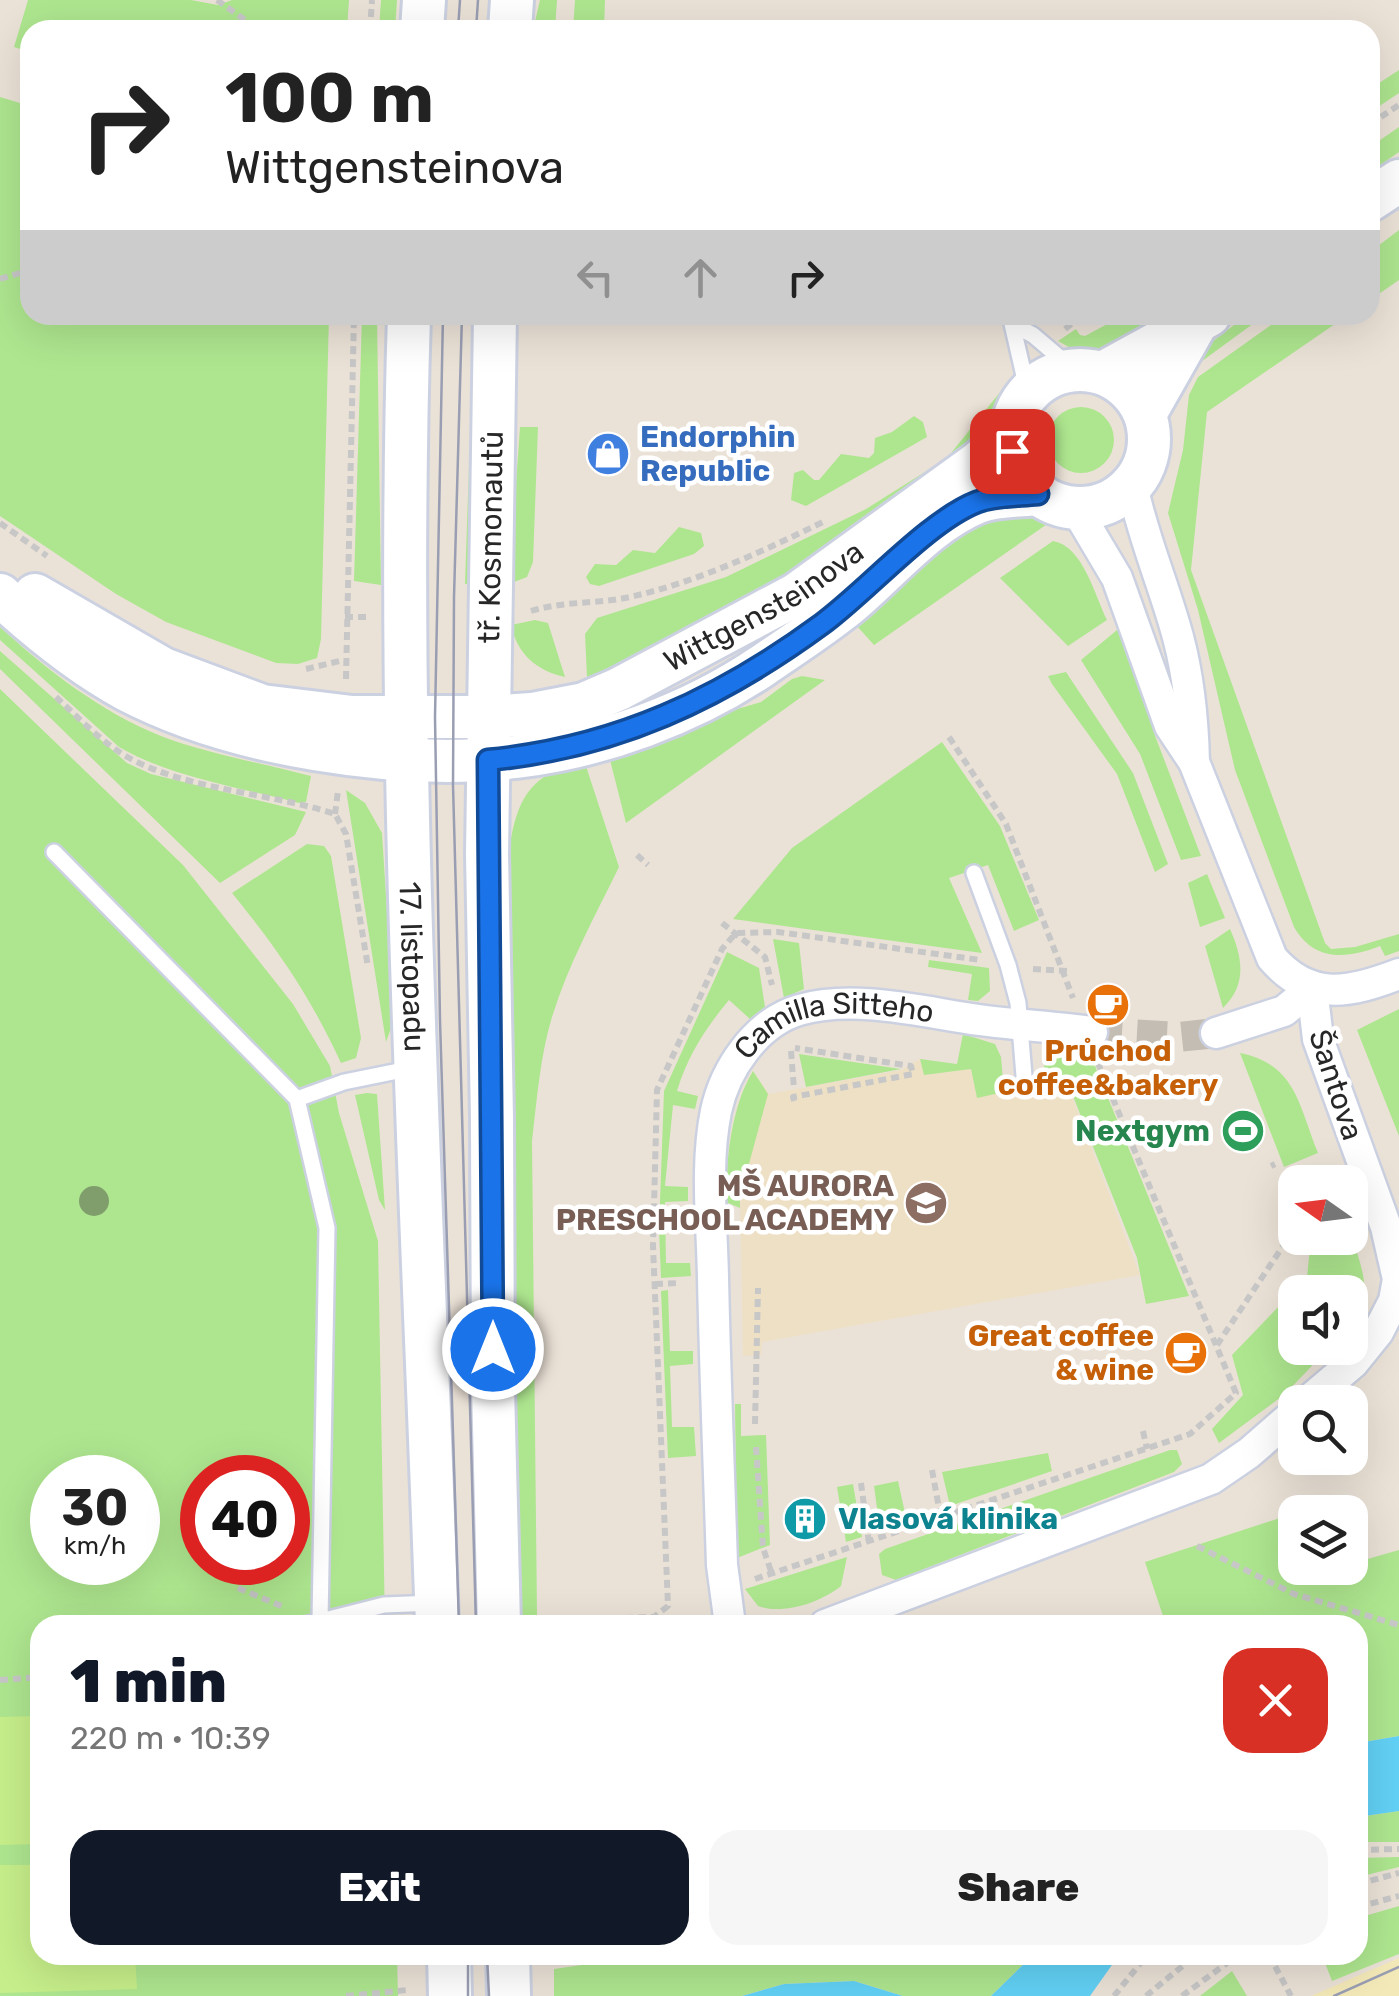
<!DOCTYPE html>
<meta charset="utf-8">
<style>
body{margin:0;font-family:Rubik,sans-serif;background:#f6f6f6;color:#222;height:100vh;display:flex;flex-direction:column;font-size:38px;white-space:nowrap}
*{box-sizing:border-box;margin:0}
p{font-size:32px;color:#767676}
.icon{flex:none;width:55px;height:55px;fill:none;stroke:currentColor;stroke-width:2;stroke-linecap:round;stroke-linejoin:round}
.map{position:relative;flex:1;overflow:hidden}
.details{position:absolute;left:30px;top:1615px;width:1338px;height:350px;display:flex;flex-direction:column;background:#fff;border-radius:30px;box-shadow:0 10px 40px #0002}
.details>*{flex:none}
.hud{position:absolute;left:20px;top:20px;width:1360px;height:305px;border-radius:30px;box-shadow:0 10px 40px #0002;background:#fff;color:#222;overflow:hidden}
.needle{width:65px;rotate:284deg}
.controls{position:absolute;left:1278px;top:1165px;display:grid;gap:20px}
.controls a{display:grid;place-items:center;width:90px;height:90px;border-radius:20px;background:#fff;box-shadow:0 10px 40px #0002;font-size:50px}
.speed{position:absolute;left:30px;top:1455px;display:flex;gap:20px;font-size:50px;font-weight:700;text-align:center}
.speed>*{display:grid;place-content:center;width:130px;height:130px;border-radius:50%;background:#fff;box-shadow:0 10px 40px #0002;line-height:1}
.speed small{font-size:25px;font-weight:400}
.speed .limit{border:15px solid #d22;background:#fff;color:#111}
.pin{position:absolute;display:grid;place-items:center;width:85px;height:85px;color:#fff;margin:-42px;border-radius:20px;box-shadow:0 5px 15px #0006}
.me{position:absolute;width:110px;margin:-55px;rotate:0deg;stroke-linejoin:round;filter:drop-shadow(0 0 8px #0008)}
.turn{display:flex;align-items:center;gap:35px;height:210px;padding:0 40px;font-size:45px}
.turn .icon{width:130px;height:130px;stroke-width:2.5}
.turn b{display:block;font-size:70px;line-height:85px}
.lanes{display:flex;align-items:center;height:95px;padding:0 40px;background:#0003;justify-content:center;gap:50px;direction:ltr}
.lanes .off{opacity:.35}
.round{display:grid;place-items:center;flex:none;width:105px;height:105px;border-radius:30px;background:#f6f6f6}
.headline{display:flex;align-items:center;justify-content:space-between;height:170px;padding:0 40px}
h1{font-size:60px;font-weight:800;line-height:75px;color:#111827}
.cta{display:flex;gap:20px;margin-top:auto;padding:20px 40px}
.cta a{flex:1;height:115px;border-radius:30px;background:#111827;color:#fff;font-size:40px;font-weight:800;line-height:115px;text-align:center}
.cta a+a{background:#f6f6f6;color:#222}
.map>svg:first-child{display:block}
.education{fill:#eee0c5}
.green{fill:#aee68f;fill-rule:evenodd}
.sand{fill:#f3e8b7}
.pitch{fill:#c6ee8a}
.water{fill:#62d1f5}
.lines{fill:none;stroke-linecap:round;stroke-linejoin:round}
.street-tunnel{stroke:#c4bdb4;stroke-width:30;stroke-dasharray:30 15;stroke-linecap:butt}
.lane-casing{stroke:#ccd1e1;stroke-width:20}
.street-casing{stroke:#ccd1e1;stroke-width:35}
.secondary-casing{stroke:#ccd1e1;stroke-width:48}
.path{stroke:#c7c7c7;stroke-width:6;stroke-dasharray:8 5;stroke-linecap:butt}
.lane{stroke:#fff;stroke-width:15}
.street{stroke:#fff;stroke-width:30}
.secondary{stroke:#fff;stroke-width:42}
.tram{stroke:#9a9eb3;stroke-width:2.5}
.tree{fill:#7f9e6c}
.route-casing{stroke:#114b97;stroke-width:25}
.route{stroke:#1a73e8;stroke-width:18}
.labels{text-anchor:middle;stroke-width:9;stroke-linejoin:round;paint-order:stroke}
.shop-label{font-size:30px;font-weight:bold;fill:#366cbe;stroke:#fff;text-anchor:start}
.street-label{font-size:30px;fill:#272727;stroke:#fff}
.food-label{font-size:30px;font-weight:bold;fill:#c56008;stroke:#fff}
.leisure-label{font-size:30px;font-weight:bold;fill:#27864d;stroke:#fff;text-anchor:end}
.education-label{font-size:30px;font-weight:bold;fill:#785e54;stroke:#fff;text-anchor:end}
.culture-label{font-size:30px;font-weight:bold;fill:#0d838f;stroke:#fff;text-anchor:start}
</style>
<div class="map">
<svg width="1399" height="1996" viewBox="0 0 1399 1996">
<rect width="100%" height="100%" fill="#ebe2d7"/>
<path class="education" d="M920,1059L924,1075L971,1069L977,1097L1066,1081L1140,1275L762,1342L761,1355L743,1356L740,1198L733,1152L755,1074L769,1094L901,1070Z"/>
<path class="green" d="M28,0H191L218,5L232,0H349L347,30H30V52L14,47Z
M381,0H397L395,30H379Z
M540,0H557L555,30H533Z
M575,0H605L604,30H573Z
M1399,70V93L1372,111L1370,89Z
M0,97L30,106V315H329L321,639L317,658L298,664L276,663L166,622L116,594L0,516Z
M1399,127V152L1370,172V147Z
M1399,230V280L1370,300V252Z
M362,315H377L381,585L354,581Z
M474,315L479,585L465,584Z
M1124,315H1167L1097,352L1074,350L1058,341L1076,329L1080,335L1085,336Z
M1247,315H1265L1183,375L1203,349Z
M1285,315H1348L1207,412L1191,570L1325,943L1331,949L1355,947L1399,934V951L1385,956L1380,946C1347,959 1314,962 1294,927L1235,770L1198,610L1168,513L1183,450L1189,395L1198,377Z
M1009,381L988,432L838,549L639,656L587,677L585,634L597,618L726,577L866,509L947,458Z
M1048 440a33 33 0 1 1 66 0a33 33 0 1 1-66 0Z
M914,416L923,422L927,437L806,506L791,500L794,473L803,470L814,480H819L841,454L869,458L874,453L875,438L892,432Z
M520,427H538L533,562L527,577L509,584Z
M1038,514L1053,520L874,645L847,615L969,518Z
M679,527L701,533L704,546L694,554L599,586L590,584L586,577L595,564L616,565L633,550L655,553Z
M1053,541C1083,546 1095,596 1107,620L1068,646L1000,578Z
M535,620L548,623L565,677C537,671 517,654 511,625Z
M1123,625L1154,733L1201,856L1181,860L1140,754L1081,660Z
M0,627C47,670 101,712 161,736C208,754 262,763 311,776L306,802L299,803C239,787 173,778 119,747L0,640Z
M0,651L127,763L151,774L306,812L295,835L220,883L0,669Z
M1066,672L1133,773L1168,864L1155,872L1117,774L1052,684L1048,676Z
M802,676L825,680L626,823L607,748L761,702L792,679Z
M0,689L183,865L293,1004L330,1066L339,1113L378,1241L385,1625H40V1955H397L398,1996H0ZM52,1478H138V1562H52ZM202,1478H288V1562H202Z
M942,742L1000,826L1039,920L1014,931L988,865L949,878L982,953L733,919L792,848Z
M583,757L619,867C595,916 568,965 552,1017C540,1057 537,1099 532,1141L537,1616L535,1625H512L511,838C521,787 538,776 583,757Z
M346,790L365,803L382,833L394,1020L386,1042Z
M307,844L324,846L331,856L361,1038L356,1058L341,1063C310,996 279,951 232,893Z
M1207,874L1225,918L1200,927L1188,883Z
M1230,929C1243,958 1247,985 1223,1008L1205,946Z
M773,939L799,943L804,989L784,998Z
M727,952L759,968L765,1007L750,1019L729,1000C705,1029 688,1055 677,1091L698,1096L695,1109L673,1105L665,1186L688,1187V1201L665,1202L666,1263H690L691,1276L661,1278L659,1229L664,1091Z
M929,960L989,968L990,991L978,1001L968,1000L972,974L928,967Z
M1399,1009V1136L1357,1030Z
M963,1034L995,1044L1001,1057L1004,1092L977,1098L971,1069L924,1075L920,1059L957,1064Z
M1058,1046H1071L1093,1061L1189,1296L1146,1304L1137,1258L1067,1081L1040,1086L1047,1053Z
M1240,1053C1296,1064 1299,1106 1318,1153L1284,1167Z
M799,1054L901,1069L806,1087Z
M753,1071L768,1094L740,1197V1208L726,1202C726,1160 731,1107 753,1071Z
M367,1093L377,1094L385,1210L379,1200L355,1095Z
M1350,1233C1361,1264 1376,1298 1350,1326V1292H1295V1348H1329L1285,1394L1219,1443L1212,1429L1243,1395L1232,1355L1307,1277L1311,1238H1350Z
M668,1290L670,1351H693V1364L670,1366L672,1427H694L696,1456L668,1458L661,1291Z
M735,1404H741V1436L766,1435L770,1545L737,1558Z
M1170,1450H1177L1182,1464L1174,1472L896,1580L882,1575L879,1554L885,1549Z
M1048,1453L1052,1471L950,1506L942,1472Z
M898,1481L907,1522L880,1530L874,1486Z
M853,1484L862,1537L846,1542L837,1487Z
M1295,1513V1568H1312L1314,1574L1350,1568V1564L1399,1550V1736L1358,1743V1625H1166L1145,1562Z
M847,1557L841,1586C820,1603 783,1615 758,1606L745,1589Z
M1399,1811V1842H1358V1817Z
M1399,1857V1867L1358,1877V1858Z
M1399,1906V1954L1332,1981L1322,1955H1358V1918Z
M651,1955H1033L991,1996H903L854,1981L784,1984L742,1996H554V1969Z
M1232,1971L1247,1996H1200Z"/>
<path class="sand" d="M1399,1958V1996H1311Z"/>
<path class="pitch" d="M40,1716V1844L0,1845V1717Z
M0,1865H40V1955H135L137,1989L0,1993Z"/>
<path class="water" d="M1399,1736V1811L1358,1817V1743Z
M1033,1955H1119L1090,1996H991Z
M854,1981L903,1996H742L784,1984Z"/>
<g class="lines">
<path class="street-tunnel" d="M1092,1032L1179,1037L1216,1033"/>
<g class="lane-casing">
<path id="lane" d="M1010,315L1028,393
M1014,325L1033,335L1073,369
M54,852L297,1099L327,1228L320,1621
M974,873L1008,965L1018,1003L1025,1088
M297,1099L344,1082L413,1068
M305,1625L384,1605L434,1603"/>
</g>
<g class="street-casing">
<g id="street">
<path d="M1132,485C1143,538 1164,585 1178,637C1189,678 1193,719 1194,762"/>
<path d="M1076,509L1117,578L1170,726L1194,762L1272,958C1310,1002 1350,993 1399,974"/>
<path d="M1216,1033L1284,1011L1312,988"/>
<path d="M1307,1402L1353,1363L1378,1332L1394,1301L1398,1279L1386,1227L1318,1039L1312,988"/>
<path id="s1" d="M730,1625L722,1565C719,1469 715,1373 713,1278C712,1223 705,1165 716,1111C725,1069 756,1023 799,1010C855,994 922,1012 979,1020C1017,1025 1054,1027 1092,1032"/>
<path d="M825,1625L1211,1479L1249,1453L1295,1413"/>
</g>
</g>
<g class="secondary-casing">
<g id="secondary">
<path d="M422,30L424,0"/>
<path d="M510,30L512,0"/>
<path d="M1370,200L1399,181"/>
<path id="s2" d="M409,315C395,752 422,1189 437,1625"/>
<path d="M495,315L487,854L492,1118L493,1387L499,1625"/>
<circle cx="1080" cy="439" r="69"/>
<path d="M1103,373L1209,315"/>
<path d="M1145,414L1196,324"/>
<path d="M0,595C38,630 81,665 127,690C232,745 397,771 516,757C601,747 691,714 762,666C791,646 821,627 848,605C889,571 928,522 978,502C997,495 1018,496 1038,494"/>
<path id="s3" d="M35,595L163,669L262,706L352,717H489L532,714L584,704L619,689L797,594L978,463L1011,434"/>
<path d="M449,1955L450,1996"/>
<path d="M508,1955L509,1996"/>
</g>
</g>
<path class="path" d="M217,0L259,30
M370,30L372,0
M1370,124L1399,105
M0,279L30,270
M1065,329L1083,315
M0,523L47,556
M531,611C563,601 597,604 630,597C697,582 761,552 823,522
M345,617H369
M306,669L344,660
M346,679L354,315
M56,697C80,719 104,745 133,760C194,791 271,793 335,814L346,834L368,967
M949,737L1006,824L1073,998
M335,814L338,791
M637,855L648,865
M722,923L765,957L772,985
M1033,969L1069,971
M791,1051L794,1089
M794,1101L793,1097L913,1074L911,1066L795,1048
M1271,1166L1275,1164
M655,1284L679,1283
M1217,1345L1295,1228
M755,1424L758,1288
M1143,1431L1147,1449
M756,1447L763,1548L772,1574
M932,1470L941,1519
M861,1483L869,1543
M1197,1546L1294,1594L1399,1625
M755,1579L1190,1434L1236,1393L1098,1063
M238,1588L286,1608
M547,1621L654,1617L668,1606L653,1246L657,1090L722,949L736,933L778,932L980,960
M0,1680L40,1677
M1358,1850L1399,1849
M1358,1884L1399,1873
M1358,1907L1399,1896
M1269,1955L1291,1996
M346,1996L407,1990
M1114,1996L1147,1955
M1146,1996L1196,1955
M1182,1996L1238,1955"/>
<use href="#lane" class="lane"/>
<use href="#street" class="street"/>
<use href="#secondary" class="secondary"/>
<path class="tram" d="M458,30L460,0
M476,30L478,0
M443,315L435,717L440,1021L459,1625
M462,315L454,597L453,785L476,1625
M468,1955V1996
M487,1955L489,1996
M1334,1996L1399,1967"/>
</g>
<circle class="tree" cx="94" cy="1201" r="15"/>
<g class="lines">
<g class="route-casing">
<path id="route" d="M493,1349L488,760C615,748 720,699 822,624C867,591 928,521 977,502C996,495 1017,496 1038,494L1025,482L1012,451"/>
</g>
<use href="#route" class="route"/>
</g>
<defs>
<g id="shop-disc" transform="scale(2.25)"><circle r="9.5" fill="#3f7fe0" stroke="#fff"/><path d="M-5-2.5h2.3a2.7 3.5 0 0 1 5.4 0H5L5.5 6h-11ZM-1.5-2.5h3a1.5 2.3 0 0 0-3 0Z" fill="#fff"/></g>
<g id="cafe-disc" transform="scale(2.25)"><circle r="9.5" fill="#e8710a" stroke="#fff"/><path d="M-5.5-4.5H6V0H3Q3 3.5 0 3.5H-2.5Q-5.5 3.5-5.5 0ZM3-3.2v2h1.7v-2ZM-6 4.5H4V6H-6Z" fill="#fff"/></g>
<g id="stadium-disc" transform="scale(2.25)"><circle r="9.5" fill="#2e9e5b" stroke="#fff"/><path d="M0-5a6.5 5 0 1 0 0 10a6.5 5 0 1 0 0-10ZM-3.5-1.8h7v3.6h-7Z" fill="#fff"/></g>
<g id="school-disc" transform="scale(2.25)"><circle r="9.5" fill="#8d6e63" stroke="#fff"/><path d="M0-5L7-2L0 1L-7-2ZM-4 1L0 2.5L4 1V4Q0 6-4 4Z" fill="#fff"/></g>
<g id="building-disc" transform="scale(2.25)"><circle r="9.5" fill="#0f9aa8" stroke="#fff"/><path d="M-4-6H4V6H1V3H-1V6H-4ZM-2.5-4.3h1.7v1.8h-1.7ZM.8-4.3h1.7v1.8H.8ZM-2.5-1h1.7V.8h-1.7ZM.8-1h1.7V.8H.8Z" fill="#fff"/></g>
</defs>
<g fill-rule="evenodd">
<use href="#shop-disc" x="608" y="454"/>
<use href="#cafe-disc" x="1108" y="1005"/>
<use href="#stadium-disc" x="1243" y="1131"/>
<use href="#school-disc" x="926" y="1203"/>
<use href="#cafe-disc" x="1186" y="1353"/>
<use href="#building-disc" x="805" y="1519"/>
</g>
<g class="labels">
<g class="shop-label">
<text x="640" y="447">Endorphin<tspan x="640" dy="34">Republic</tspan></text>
</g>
<g class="street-label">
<text transform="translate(491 537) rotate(-89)" y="10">tř. Kosmonautů</text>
<text dy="10" stroke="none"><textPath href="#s3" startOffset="782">Wittgensteinova</textPath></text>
<text dy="10" stroke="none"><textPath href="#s2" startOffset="652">17. listopadu</textPath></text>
<text dy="10" stroke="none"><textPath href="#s1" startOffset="682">Camilla Sitteho</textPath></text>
<text transform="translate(1336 1085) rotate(72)" y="10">Šantova</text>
</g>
<g class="food-label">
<text x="1108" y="1061">Průchod<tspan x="1108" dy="34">coffee&amp;bakery</tspan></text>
<text x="1154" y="1346" text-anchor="end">Great coffee<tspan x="1154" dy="34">&amp; wine</tspan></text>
</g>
<g class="leisure-label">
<text x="1210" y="1141">Nextgym</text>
</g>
<g class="education-label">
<text x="894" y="1196">MŠ AURORA<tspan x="894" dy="34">PRESCHOOL ACADEMY</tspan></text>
</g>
<g class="culture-label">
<text x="838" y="1529">Vlasová klinika</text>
</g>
</g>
</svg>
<div class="controls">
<a><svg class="needle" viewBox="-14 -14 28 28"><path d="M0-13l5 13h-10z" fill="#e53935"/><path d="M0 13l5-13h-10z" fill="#767676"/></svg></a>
<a><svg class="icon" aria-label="sound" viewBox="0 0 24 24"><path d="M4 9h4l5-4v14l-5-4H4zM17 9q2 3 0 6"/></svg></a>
<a><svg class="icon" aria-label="search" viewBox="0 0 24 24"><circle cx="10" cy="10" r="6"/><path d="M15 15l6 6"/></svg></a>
<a><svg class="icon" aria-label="layers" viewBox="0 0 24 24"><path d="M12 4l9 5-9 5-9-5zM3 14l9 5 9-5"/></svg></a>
</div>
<div class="speed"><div>30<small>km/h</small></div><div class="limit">40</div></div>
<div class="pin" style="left:1012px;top:451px;background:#d93025"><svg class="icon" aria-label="arrive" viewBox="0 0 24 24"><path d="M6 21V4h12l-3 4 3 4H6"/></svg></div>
<svg class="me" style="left:493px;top:1349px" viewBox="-20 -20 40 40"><circle r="17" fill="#1a73e8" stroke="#fff" stroke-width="3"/><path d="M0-11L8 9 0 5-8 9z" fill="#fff"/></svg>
<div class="hud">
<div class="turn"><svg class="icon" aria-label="right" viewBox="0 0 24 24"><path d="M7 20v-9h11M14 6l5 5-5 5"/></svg><div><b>100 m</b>Wittgensteinova</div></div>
<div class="lanes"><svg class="icon off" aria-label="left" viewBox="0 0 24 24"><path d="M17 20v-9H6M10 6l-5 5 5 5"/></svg><svg class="icon off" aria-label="ahead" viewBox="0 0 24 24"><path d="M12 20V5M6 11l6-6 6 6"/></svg><svg class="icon" aria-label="right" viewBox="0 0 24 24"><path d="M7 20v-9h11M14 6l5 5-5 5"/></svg></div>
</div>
<section class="details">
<div class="headline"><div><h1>1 min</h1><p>220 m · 10:39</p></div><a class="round" style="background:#d93025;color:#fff"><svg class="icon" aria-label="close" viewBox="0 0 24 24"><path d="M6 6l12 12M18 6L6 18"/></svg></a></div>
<div class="cta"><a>Exit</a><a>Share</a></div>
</section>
</div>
